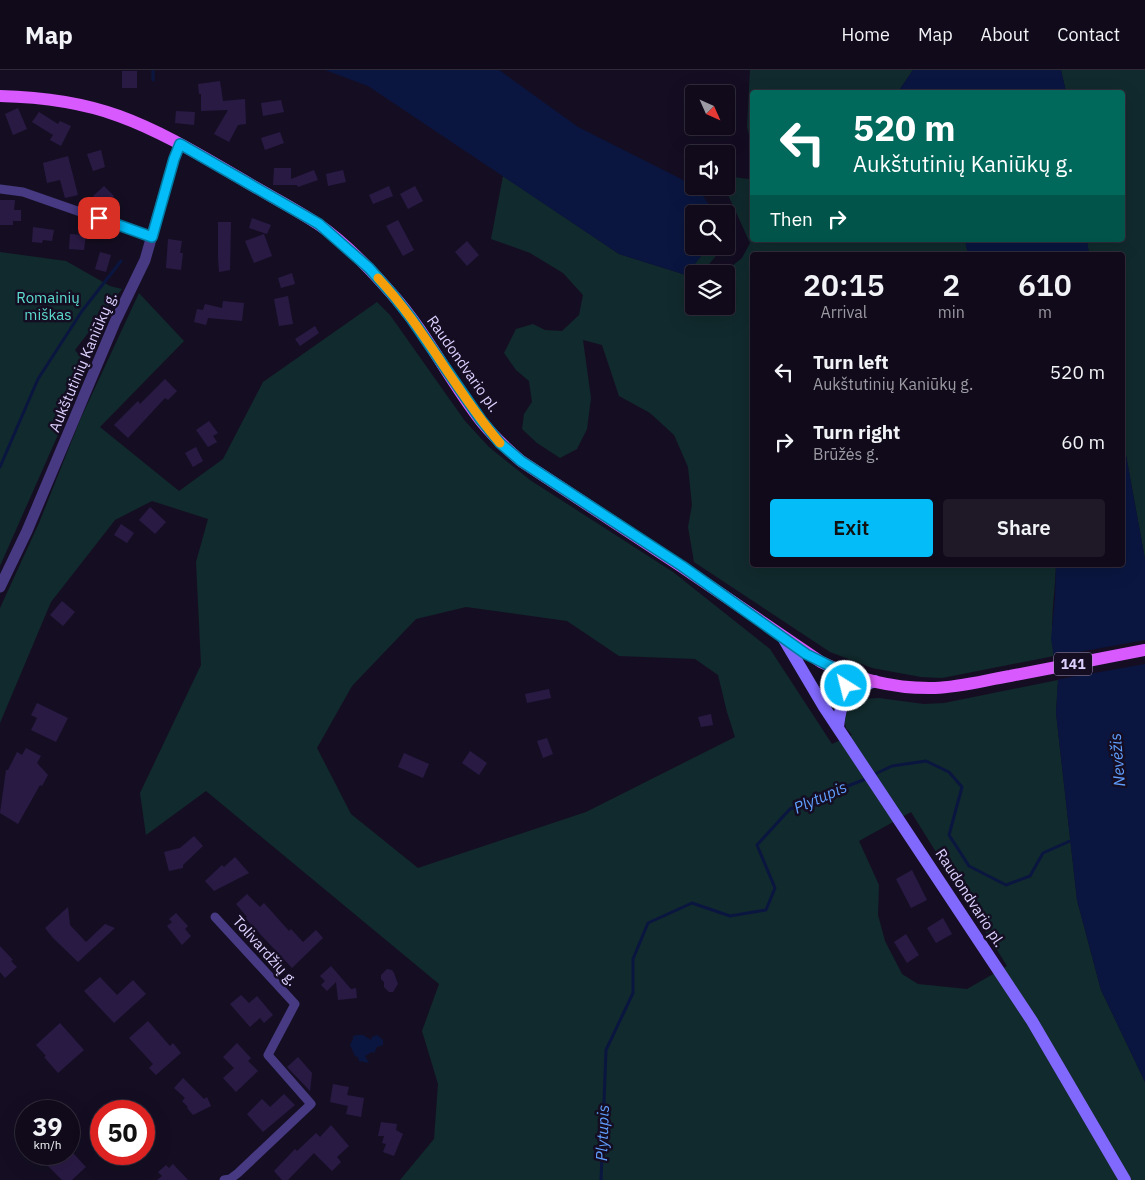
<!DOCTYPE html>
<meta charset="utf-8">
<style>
body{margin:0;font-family:"IBM Plex Sans",sans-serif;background:#1e1827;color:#f1f3f6;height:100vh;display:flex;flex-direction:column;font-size:19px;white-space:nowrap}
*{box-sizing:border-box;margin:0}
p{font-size:16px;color:#9c9aa2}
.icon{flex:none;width:28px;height:28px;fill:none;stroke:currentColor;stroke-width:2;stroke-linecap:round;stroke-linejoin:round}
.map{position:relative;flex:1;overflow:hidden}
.side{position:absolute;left:750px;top:182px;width:375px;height:315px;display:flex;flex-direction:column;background:#100a1a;border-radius:5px;box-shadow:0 5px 20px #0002,0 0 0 1px #302b39}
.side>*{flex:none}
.guide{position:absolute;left:750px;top:20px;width:375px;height:152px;border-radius:5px;box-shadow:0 5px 20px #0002,0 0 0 1px #302b39;background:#00695c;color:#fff;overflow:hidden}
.needle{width:32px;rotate:135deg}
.fabs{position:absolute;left:685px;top:15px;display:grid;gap:10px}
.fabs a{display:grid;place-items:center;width:50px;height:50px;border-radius:5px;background:#100a1a;box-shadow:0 5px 20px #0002,0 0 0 1px #302b39;font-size:25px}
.speed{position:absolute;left:15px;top:1030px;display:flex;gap:10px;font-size:25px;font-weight:700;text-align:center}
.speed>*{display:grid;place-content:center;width:65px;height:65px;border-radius:50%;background:#100a1a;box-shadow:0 5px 20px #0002,0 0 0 1px #302b39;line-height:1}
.speed small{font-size:12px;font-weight:400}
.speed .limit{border:8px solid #d22;background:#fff;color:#111}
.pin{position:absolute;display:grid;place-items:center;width:42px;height:42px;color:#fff;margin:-21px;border-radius:10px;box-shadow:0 2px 8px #0006}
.me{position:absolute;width:55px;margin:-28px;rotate:324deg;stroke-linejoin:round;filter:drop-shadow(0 0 4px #0008)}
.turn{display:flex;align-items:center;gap:18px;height:105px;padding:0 20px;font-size:22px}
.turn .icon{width:65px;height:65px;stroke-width:2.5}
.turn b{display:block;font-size:35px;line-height:42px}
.then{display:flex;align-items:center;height:48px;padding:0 20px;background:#0003;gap:10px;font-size:19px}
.eta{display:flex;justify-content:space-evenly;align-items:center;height:85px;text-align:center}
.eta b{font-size:30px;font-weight:600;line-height:35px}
.primary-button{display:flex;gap:10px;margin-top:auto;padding:10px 20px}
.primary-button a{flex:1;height:58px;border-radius:5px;background:#03bcf8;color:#111;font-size:20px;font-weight:600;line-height:58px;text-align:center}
.primary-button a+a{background:#1e1827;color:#f1f3f6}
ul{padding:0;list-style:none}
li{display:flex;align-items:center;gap:15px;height:70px;padding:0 20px}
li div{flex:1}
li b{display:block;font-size:19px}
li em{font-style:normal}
header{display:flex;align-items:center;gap:30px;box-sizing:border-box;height:70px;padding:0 25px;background:#100a1a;border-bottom:1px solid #302b39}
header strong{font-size:24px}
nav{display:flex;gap:28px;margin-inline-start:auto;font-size:18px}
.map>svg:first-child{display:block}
.green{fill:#112a2d;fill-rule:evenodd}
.water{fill:#0a1640}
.pier{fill:#150e23}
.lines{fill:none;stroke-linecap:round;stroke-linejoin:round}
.stream{stroke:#0a1640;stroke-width:3}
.building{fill:#291a44}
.minor{stroke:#473a82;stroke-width:9}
.tertiary{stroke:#473a82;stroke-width:11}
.secondary{stroke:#8269fd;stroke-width:12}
.primary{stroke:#d859fd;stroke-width:12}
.route-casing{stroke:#027aa1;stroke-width:12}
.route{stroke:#03bcf8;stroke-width:9}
.slow{stroke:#f59e0b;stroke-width:9}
.labels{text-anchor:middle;stroke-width:5;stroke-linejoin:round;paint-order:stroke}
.shield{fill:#150e23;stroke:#a196bd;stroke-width:1}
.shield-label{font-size:14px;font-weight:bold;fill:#ddd1ff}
.park-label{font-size:15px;fill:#5dded0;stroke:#150e23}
.street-label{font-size:15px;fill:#ddd1ff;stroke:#150e23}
.water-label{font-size:16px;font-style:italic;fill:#609efd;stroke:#150e23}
</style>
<header>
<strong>Map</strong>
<nav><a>Home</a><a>Map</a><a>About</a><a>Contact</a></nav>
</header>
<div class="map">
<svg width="1145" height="1110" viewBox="0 0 1145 1110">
<rect width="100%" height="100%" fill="#150e23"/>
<path class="green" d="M750,0H913L898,22H752V77L747,57Z
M1061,0H1145V489L1123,369L1122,185H1089L1087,170H1122V22H1066Z
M503,106L619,184L686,205L709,176H724L701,204H694V236H726V204H722L742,188L750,173L724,116H726V106L748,109L752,107V170H965L968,185H752V495H1056C1055,525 1049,557 1054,586L942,608L921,607L872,598L830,582L694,492L688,457L692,435L688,397L674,365L650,343L619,326L602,275L583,270L591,328L587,359L577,379L560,388L537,373L522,359L524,344L532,332L529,311L516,300L504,283L516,259L533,254L545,260L562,261L579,245L583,225L563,203L530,183L491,169Z
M0,182L66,191L110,216L122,219L75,280L88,297L0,496Z
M139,223L184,271L100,357L179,421L223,389L263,312L377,232L390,245L465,351L489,377L530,410L673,502L770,579L832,674L852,665L846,658L844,649L847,642L854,634L862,629L879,628L924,634L944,633L1058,610L1056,643L1077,830L1101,920L1145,1012V1110H400L434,1069L438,1014L422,961L439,914L206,721L146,765L140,723L201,595L196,492L208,449L152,431L115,450L51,532L0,653V538L39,453L80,350ZM466,537L567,551L619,586L695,589L718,605L727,642L735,667L586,742L418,798L351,744L317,678L352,616L416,549ZM911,742L1007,896L967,919L918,914L902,904L885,871L878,845L879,815L859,771Z"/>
<path class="water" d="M325,0H499L578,57L697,117L715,144H694V176H709L686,205L619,184L368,16Z
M913,0H1061L1066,22H898Z
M965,170H1087L1089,185H968Z
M1123,369L1145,489V1012L1101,920L1077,830L1056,643L1058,610L1051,569L1055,528L1056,495H1122Z
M358,965H363L371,970L372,967L377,965L383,970V975L377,977L374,983L372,982L365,986L369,993L359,991L358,987L355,986L350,975L353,969V966Z"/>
<path class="pier" d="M1145,570V594L1055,610L1051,587Z"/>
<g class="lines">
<path class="stream" d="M153,0V10
M0,397L38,309L82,241L121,191
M873,705L892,696L926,691L949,702L962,717L949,765L969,796L1006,815L1030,806L1043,783L1070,771H1074
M601,1110L606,980L633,923V889L648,853L692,833L730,846L766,840L775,818L757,775L790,739L868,708"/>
</g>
<path class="building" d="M122,1H137V18H122Z
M220,11L223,31L245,29L246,54L238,55L229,72L214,64L228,40L201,41V24H199L198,14Z
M281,30L284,42L263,46L261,33Z
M18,38L27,59L13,65L5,44Z
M176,41L195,42L194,55L175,53Z
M39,42L58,54L60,51L71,56L61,76L50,70L53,65L32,52Z
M280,62L284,73L265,80L261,68Z
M101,80L105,97L93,101L87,84Z
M68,86L78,125L65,128L60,110L47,113L43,93Z
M274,98H291V109L314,100L318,110L298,117L297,115H273Z
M343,100L346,112L328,116L326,104Z
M104,116L114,126L104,136L93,126Z
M389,116L393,126L373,134L369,125Z
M415,116L423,131L408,139L400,124Z
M0,130H15L14,140H21V151H13V155H0Z
M252,148L271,155L267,164L249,158Z
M398,150L414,180L403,186L386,156Z
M218,152H231L230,200L219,202L218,187Z
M33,157L54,160L52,171L43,170L42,173L32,172Z
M70,164L86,165L84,180L69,179Z
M264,164L272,186L254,193L245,171Z
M168,169L182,171L180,183H183L181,200L166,198Z
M467,171L479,185L467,196L455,182Z
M100,182L111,185L106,202L95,199Z
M292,203L295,214L281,218L278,208Z
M288,226L293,254L279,256L274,229Z
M223,231L244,233L242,251L208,248L206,255L194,252L197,239L203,240L205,234L222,238Z
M315,256L319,263L300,276L295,269Z
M165,309L177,321L168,330L165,328L128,368L114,355L138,331L140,334Z
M209,351L218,363L213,366L217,372L208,377L196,360Z
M196,377L203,391L193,397L185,383Z
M150,437L166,452L155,464L139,450Z
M121,454L134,463L127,473L114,465Z
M62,531L75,542L63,556L50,545Z
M549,619L551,628L527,633L525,624Z
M37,633L68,648L56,672L31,660L37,648L31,645Z
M711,644L713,655L701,657L698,647Z
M547,668L553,684L543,688L537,671Z
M26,678L41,686L37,693L48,705L42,716L40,715L18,754L0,743L6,700H8L17,682L22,685Z
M470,681L487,693L479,705L462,693Z
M404,683L429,694L423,708L398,697Z
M194,766L203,776L183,795V798L169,801L164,782L180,778Z
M235,787L249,803L214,821L205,811L222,795L224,797Z
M912,800L927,830L911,838L896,809Z
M247,824L260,837L264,833L289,861L291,859L303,872L316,860L323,868L292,898L245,848L247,847L236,834Z
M68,837L70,855L86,872L105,854L115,858L78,892L53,868L45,858Z
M176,843L188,856L185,859L191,866L182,875L167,856L172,852L169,849Z
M943,848L952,864L936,873L927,858Z
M906,864L919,885L907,893L894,872Z
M0,876L13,890L11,891L17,897L5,908L0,902Z
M331,896L351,919L356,918L357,928L338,930L336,912L327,921L321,915L325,911L320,906Z
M387,899L392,900L394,903L398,914L393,922H389L384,917V912L381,909V905Z
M100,907L117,925L133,910L146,924L114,953L84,921Z
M241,925L249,933L257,926L273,945L264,953L260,948L250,957L230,934Z
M148,951L170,976L173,973L181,983L156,1005L149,998L153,994L129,968Z
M60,953L84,980L58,1003L44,987L46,986L36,975Z
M237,973L251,988L248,991L258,1001L236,1022L223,1008L234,998L223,987Z
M298,987L312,1003L310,1021L287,997Z
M183,1008L204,1029L207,1027L211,1036L193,1045L187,1038L188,1037L182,1031L185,1028L174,1018Z
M333,1014L349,1017L347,1025L364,1028L361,1047L346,1044L348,1036L330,1032Z
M284,1024L295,1035L263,1062L247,1044L262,1029L270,1037Z
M111,1030H126V1041H110Z
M381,1052L397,1054L396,1060L403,1064L394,1086L383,1082L386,1074L382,1073L384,1066H378Z
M331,1055L349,1076L337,1087L341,1092L332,1101L314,1083L288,1110H282L274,1101L295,1079L297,1081L316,1063L320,1067Z
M43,1084H74L86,1097L72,1110H62L47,1095L50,1092Z
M173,1094L188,1110H157L162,1106L158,1102L166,1095L169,1098Z"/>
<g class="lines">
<path class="minor" d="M0,119L23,122L152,167
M215,847L295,934L268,985L311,1034L238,1103L230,1109L224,1110"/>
<path class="tertiary" d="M0,517L27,461L115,252L145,190L174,89L180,74"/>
<path class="secondary" d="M782,566L824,637L1032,951L1125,1110
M824,637L827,622L841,602
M838,657C841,626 847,622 875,611"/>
<path class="primary" d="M0,26C40,27 81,32 119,46C163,62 203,87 243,110C268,125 294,138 318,154C343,171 372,201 392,224C427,263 449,310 481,351C493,366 507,379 521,391L682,497L821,592C856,609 896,619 935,618C960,617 986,610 1010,606C1055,597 1100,589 1145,580"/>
</g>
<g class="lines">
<g class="route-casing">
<path id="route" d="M99,148L152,167L174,89L180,74L319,154L369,198L393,225L411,248L481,350L500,373L521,391L682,496L806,584L842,602L846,616"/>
</g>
<use href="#route" class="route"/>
<path class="slow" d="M378,208C425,258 455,321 500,373"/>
</g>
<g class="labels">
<rect class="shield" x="1054" y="582.5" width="38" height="23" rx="4"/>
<g class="shield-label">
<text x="1073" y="599">141</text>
</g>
<g class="park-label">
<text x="48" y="233">Romainių<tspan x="48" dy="17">miškas</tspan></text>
</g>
<g class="street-label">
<text transform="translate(83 292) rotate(-67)" y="5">Aukštutinių Kaniūkų g.</text>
<text transform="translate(463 294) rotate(55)" y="5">Raudondvario pl.</text>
<text transform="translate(970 828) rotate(57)" y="5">Raudondvario pl.</text>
<text transform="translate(265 881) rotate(48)" y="5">Tolivardžių g.</text>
</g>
<g class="water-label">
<text transform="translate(1117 690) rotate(-95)" y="6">Nevėžis</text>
<text transform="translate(820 727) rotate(-24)" y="6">Plytupis</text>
<text transform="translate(602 1063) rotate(-88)" y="6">Plytupis</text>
</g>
</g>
</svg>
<div class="fabs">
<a><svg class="needle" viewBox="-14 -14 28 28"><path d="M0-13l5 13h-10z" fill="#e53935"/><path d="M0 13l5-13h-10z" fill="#9c9aa2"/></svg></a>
<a><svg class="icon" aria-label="sound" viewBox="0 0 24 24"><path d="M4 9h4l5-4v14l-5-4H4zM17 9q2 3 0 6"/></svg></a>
<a><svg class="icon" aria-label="search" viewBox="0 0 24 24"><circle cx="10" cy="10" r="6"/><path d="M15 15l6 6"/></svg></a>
<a><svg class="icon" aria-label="layers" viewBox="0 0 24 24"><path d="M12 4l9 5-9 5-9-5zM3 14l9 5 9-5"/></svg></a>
</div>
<div class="speed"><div>39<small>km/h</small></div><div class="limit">50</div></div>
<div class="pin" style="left:99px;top:148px;background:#d93025"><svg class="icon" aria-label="arrive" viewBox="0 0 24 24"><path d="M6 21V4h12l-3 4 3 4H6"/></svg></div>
<svg class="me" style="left:846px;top:616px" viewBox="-20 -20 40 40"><circle r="17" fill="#03bcf8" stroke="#fff" stroke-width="3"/><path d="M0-11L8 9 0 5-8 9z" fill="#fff"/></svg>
<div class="guide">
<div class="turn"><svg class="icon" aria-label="left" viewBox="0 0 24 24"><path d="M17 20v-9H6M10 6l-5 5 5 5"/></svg><div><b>520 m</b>Aukštutinių Kaniūkų g.</div></div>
<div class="then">Then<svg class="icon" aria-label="right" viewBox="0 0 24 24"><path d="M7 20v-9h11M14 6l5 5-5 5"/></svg></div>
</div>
<section class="side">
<div class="eta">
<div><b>20:15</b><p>Arrival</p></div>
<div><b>2</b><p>min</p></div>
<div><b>610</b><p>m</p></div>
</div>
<ul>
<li><svg class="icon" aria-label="left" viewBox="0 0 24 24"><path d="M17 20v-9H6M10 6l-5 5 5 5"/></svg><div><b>Turn left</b><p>Aukštutinių Kaniūkų g.</p></div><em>520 m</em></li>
<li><svg class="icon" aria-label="right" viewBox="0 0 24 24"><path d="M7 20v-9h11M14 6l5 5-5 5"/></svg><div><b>Turn right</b><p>Brūžės g.</p></div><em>60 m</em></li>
</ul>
<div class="primary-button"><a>Exit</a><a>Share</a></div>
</section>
</div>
